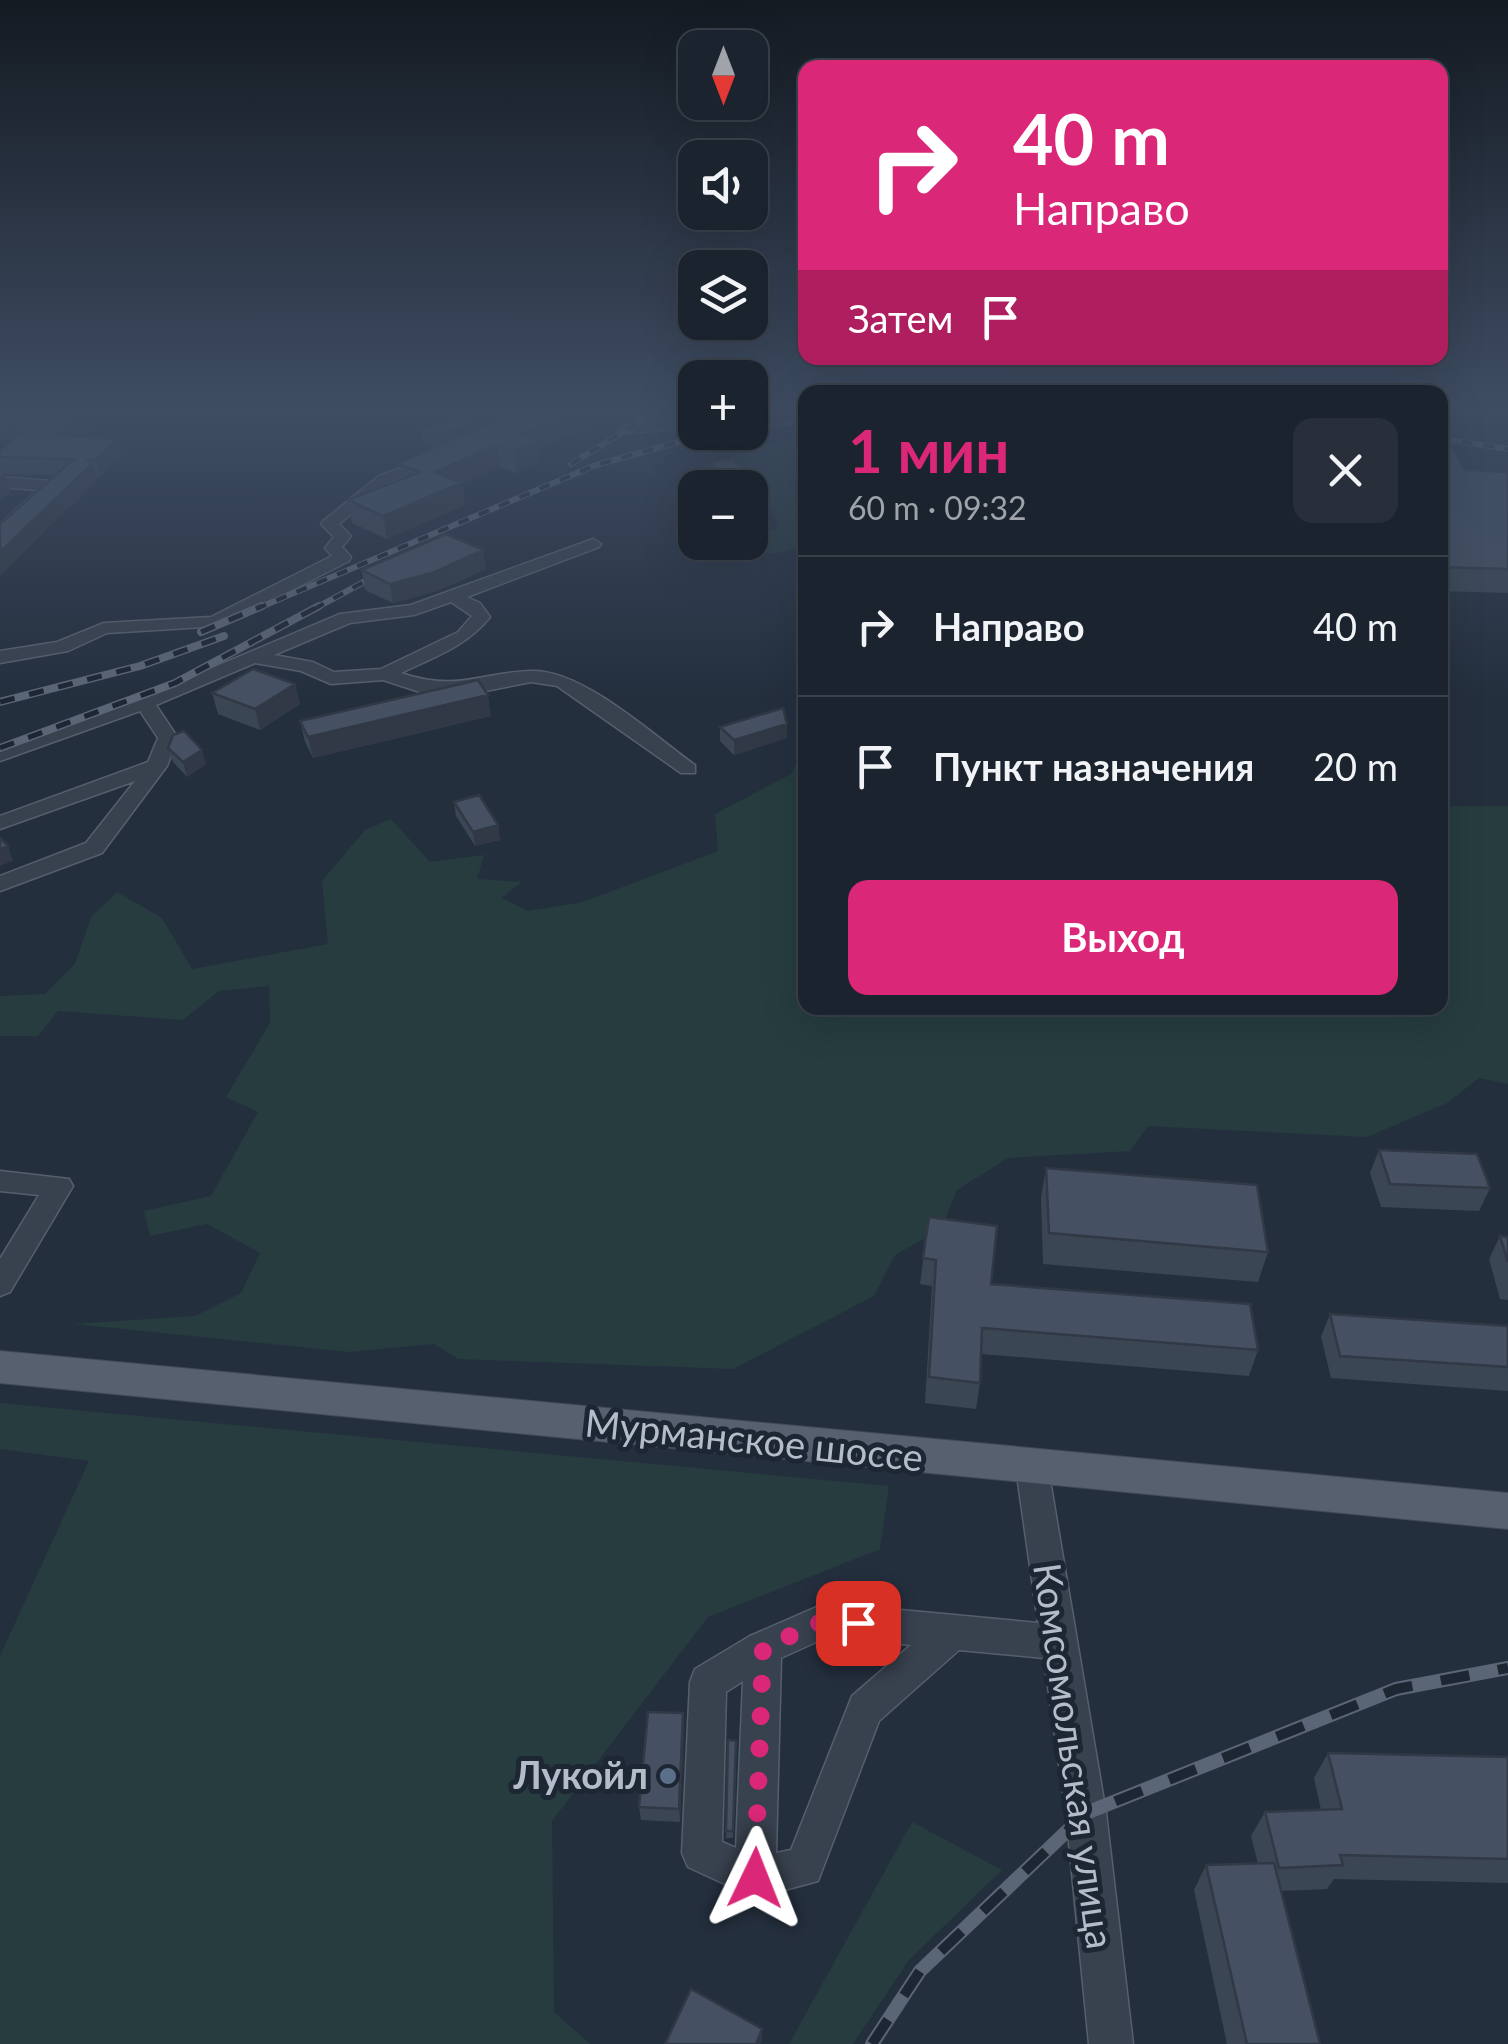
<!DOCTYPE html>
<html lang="ru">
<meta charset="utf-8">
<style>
body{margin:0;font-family:Lato,sans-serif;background:#282f3a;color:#f1f3f6;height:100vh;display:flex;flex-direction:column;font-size:38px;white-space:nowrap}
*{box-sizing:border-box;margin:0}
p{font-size:32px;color:#a0a4aa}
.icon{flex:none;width:55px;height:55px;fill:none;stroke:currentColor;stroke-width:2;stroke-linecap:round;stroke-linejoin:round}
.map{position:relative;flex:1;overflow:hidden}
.side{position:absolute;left:798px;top:385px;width:650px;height:630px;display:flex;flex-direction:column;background:#1b232e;border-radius:20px;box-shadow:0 10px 40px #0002,0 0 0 2px #39404a}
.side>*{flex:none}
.guide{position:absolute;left:798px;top:60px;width:650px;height:305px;border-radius:20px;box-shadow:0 10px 40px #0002,0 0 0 2px #39404a;background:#db2777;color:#fff;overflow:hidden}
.needle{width:65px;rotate:180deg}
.fabs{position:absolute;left:678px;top:30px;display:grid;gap:20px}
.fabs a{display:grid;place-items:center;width:90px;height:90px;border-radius:20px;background:#1b232e;box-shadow:0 10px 40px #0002,0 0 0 2px #39404a;font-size:50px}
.pin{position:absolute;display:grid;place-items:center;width:85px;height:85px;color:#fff;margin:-42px;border-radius:20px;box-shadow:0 5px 15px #0006}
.me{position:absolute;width:110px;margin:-55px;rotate:2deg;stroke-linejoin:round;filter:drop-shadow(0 0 8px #0008)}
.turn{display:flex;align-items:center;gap:35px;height:210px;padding:0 50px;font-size:45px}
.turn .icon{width:130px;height:130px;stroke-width:2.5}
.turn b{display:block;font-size:70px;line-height:85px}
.then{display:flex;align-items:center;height:95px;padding:0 50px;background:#0003;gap:20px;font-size:38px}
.round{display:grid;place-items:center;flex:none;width:105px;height:105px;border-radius:20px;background:#282f3a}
.summary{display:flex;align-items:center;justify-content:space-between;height:170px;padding:0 50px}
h1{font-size:60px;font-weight:700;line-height:75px;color:#db2777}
.cta{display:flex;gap:20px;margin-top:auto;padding:20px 50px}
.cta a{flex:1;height:115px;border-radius:20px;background:#db2777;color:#fff;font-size:40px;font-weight:700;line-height:115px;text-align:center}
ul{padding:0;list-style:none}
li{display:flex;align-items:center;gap:30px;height:140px;padding:0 50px;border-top:2px solid #39404a}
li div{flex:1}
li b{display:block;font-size:38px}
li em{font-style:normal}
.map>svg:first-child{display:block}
.green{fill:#263c3f}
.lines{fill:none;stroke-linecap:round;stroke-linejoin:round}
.minor-casing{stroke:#565f6c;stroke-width:3}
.major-casing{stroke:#414a57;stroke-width:2}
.minor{fill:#38414e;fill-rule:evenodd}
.major{fill:#56606e;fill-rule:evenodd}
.rail-far2-casing{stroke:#5a6575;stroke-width:6}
.rail-far1-casing{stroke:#5a6575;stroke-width:8}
.rail-casing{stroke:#5a6575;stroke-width:14}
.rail-far2{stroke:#1d2633;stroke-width:4;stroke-dasharray:11;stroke-linecap:butt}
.rail-far1{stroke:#1d2633;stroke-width:5;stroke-dasharray:15;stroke-linecap:butt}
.rail{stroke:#1d2633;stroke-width:10;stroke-dasharray:29;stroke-linecap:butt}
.wall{fill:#3b4654}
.shaded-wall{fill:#303945}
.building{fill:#455162;stroke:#303945;stroke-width:2.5}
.route{stroke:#db2777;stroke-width:18;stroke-dasharray:0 32.4}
.service-dot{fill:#5c6f8a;stroke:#1d2633;stroke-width:4}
.labels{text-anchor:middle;stroke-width:10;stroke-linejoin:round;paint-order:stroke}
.near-street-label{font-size:38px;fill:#b4bcc9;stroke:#1d2633}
.near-poi-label{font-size:38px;font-weight:bold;fill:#b4bcc9;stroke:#1d2633;text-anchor:end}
</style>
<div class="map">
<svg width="1508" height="2044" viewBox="0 0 1508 2044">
<rect width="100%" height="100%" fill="#242f3e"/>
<path class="green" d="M805,439V545L780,553L707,552L723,543L750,542V534L778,529C770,495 751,479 722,461L767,445Z
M805,747V1008H1440V806H1508V1084L1479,1078L1447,1103L1367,1137L1148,1126L1130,1151L1008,1158L957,1190L941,1229L895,1255L874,1296L733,1369L458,1359L434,1344L349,1352L73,1324L195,1316L241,1293L260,1253L207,1224L150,1236L144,1211L211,1196L258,1112L226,1097L270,1023L269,986L219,991L183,1020L58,1011L38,1036H0V996L45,994L75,964L91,917L117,892L162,918L192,969L328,944L322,881L365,830L391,819L430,862L484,855L477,879L522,882L501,898L528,911L583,902L718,851L715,814L791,774Z
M0,1403L889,1486L880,1549L708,1617L552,1821L554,2012L590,2044H0V1656L89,1461L0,1449Z
M912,1822L1002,1870L909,1960L853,2044H789Z"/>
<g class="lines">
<g class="minor-casing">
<path id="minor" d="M771,409H795L750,422V414Z
M695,420V428L625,433L618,429L625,425Z
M424,459L437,462L389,482L339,524L351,536L342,547L351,557L349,561L221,626L107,633L68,651L0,663V651L57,642L104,623L211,617L332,556L325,548L334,537L321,524L323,521L379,476Z
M0,477L51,481L59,486L0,538V524L38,490L0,487Z
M593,539L601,544L599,547L467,597L480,603L490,617C467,646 434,657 401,673C458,692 477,673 530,671C581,668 653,735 695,765V773H681L557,686L531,682L470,694L429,695L383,680L331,684L301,671L255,663L156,705L178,738L167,766L102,853L0,891V876L86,843L135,781L0,829V816L148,762L158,738L140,711L0,761V748L155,692L340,614L411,605ZM451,602L472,616L458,632L381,669L334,672L313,662L274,655L350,623L414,615Z
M0,1171L69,1179L73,1186L10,1292L0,1296V1259L39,1195L0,1191Z
M1032,1453L1044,1458L1048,1468L1106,1813L1133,2044H1089L1066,1813L1044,1658L959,1650L879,1721L818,1881L755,1898L688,1867L682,1853L690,1682L695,1669L750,1636L826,1603L1038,1623L1016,1468L1020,1458ZM827,1637L911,1645L852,1696L791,1850L776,1853L781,1658ZM743,1681L736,1848L722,1842L726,1692Z"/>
</g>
<g class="major-casing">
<path id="major" d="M0,1351L1508,1493V1529L0,1383Z"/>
</g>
<use href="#minor" class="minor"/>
<use href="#major" class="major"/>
<g class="rail-far2-casing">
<path id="rail-far2" d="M750,427L805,421
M1440,438L1508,449
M571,464L660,409
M256,609L596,465L715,432
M314,609L386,570"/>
</g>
<g class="rail-far1-casing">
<path id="rail-far1" d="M201,632L262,606
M0,702L140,666L224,636
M0,748L175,683L319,606"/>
</g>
<g class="rail-casing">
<path id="rail" d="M872,2044L920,1971L1086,1813L1396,1689L1508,1668"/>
</g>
<use href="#rail-far2" class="rail-far2"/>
<use href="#rail-far1" class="rail-far1"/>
<use href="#rail" class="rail"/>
</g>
<path class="wall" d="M0,409L94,423L77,437L118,439L122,455L100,477H96L97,480L0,576V524L55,475L5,474L11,492L0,501V451L13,440L0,439Z
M529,409H589L590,426L538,449L539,463L517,473L500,467L462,484L465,505L387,539L352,523L348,500L401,479L398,464L435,447L423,442L421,430L477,422L478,428Z
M1440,426L1465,470L1508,472V593L1440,591Z
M733,459L769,501V519L750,522V488H717L712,481L711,462Z
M483,550L486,569L437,591L393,603L365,590L362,570Z
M295,684L300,704L260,730L218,714L212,693Z
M491,716L313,758L305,742L300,721Z
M787,724V738L734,755L720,741V727Z
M168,748L206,764L187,777L173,762Z
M454,802L498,825L500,840L475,846L456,816Z
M1379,1150L1490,1188L1479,1211L1381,1207L1370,1173Z
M1046,1168L1268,1252L1258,1282L1043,1264L1041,1198Z
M929,1217L991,1284L1258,1350L1249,1376L981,1354L980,1383L976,1409L925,1403L932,1286L920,1284Z
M1500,1236L1508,1237V1300L1500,1299L1489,1259Z
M1330,1314L1508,1326V1391L1331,1378L1321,1337Z
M684,1727L680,1822L641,1820L639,1807Z
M728,1740L736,1741L733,1838H726Z
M1328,1753L1508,1757V1883L1334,1879L1327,1889L1281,1891L1320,2044H1227L1194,1890L1206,1865L1258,1864L1251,1836L1265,1812L1321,1810L1314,1778Z"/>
<path class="shaded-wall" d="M86,409H90L94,423L59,453L54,436Z
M580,409H589L590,426L538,449L539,463L517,473L514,451L519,435Z
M477,422L478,434L440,448L439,436Z
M118,439L122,455L100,477L95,460Z
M497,445L500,467L462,484L465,505L387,539L383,516L435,472Z
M92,464L97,480L0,576V552Z
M5,472L11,492L0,501V476Z
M769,501V519L750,522V503Z
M483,550L486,569L437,591L393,603L390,584Z
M295,684L300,704L260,730L255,709Z
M488,695L491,716L313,758L308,737Z
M787,724V738L734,755V740Z
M202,750L206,764L187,777L183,762Z
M498,825L500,840L475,846L473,832Z
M8,846L13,861L0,866V849Z
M683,1713L684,1727L680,1822L679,1809Z
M762,2029V2040L760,2044H756Z"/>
<path class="building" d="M0,409H86L54,436L118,439L95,460H88L92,464L0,552V524L74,459L0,457V451L24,431H13L21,424L0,423Z
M529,409H580L519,435L537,441L514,451L497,445L435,472L462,483L383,516L348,500L420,472L398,464L461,435Z
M457,416L477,422L439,436L421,430Z
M1440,426L1465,470L1508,472V569L1440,567Z
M733,459L769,501L750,503V488H732L711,462Z
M446,534L483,550L435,572L390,584L362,570Z
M253,669L295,684L255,709L212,693Z
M478,680L488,695L308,737L300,721Z
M783,708L787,724L734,740L720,727Z
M184,731L202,750L183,762L168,748L173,735Z
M479,795L498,825L473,832L454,802Z
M0,838L8,846L0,849Z
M1379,1150L1477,1154L1490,1188L1390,1184Z
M1046,1168L1257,1185L1268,1252L1049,1233Z
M929,1217L997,1226L991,1284L1250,1304L1258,1350L982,1328L980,1383L929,1377L936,1260L923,1258Z
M1500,1236L1508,1237V1262Z
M1330,1314L1508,1326V1367L1340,1356Z
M648,1712L683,1713L679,1809L639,1807Z
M728,1740L736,1741L733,1831H726Z
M1328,1753L1508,1757V1859L1340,1855L1343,1865L1279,1868L1265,1812L1342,1809Z
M1274,1863L1320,2044H1247L1206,1865Z
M691,1989L762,2029L756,2044H665Z"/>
<linearGradient id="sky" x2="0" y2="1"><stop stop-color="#141a22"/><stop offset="0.59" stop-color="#3f4d63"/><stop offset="1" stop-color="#3f4d63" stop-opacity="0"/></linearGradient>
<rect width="1508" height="695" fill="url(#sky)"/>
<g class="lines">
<path class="route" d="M755,1878L763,1648L826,1620L858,1623"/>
</g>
<circle class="service-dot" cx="668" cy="1776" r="10"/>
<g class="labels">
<g class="near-street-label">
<text transform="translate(754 1441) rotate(6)" y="13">Мурманское шоссе</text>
<text transform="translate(1073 1756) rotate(82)" y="13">Комсомольская улица</text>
</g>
<g class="near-poi-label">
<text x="648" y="1789">Лукойл</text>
</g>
</g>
</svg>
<div class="fabs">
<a><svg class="needle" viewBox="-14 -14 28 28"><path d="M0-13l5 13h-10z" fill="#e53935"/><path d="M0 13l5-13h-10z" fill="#a0a4aa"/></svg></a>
<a><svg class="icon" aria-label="sound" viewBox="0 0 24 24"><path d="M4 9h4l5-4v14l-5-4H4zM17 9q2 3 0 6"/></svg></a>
<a><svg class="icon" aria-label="layers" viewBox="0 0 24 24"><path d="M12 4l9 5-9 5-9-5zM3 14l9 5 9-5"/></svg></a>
<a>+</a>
<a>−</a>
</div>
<div class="pin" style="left:858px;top:1623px;background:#d93025"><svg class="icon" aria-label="arrive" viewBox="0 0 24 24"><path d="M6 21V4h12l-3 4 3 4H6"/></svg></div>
<svg class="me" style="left:755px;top:1878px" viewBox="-20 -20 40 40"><path d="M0-17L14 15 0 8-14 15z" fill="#db2777" stroke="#fff" stroke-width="4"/></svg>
<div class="guide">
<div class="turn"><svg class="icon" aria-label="right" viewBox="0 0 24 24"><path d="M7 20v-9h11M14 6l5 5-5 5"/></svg><div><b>40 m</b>Направо</div></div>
<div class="then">Затем<svg class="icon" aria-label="arrive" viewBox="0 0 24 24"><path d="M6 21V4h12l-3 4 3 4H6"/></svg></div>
</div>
<section class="side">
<div class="summary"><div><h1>1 мин</h1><p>60 m · 09:32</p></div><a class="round"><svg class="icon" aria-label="close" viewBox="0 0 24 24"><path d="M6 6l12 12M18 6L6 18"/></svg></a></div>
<ul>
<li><svg class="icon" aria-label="right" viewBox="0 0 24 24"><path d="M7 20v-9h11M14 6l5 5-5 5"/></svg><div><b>Направо</b></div><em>40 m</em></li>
<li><svg class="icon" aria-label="arrive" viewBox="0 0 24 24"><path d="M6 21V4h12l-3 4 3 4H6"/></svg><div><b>Пункт назначения</b></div><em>20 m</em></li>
</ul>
<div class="cta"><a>Выход</a></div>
</section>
</div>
